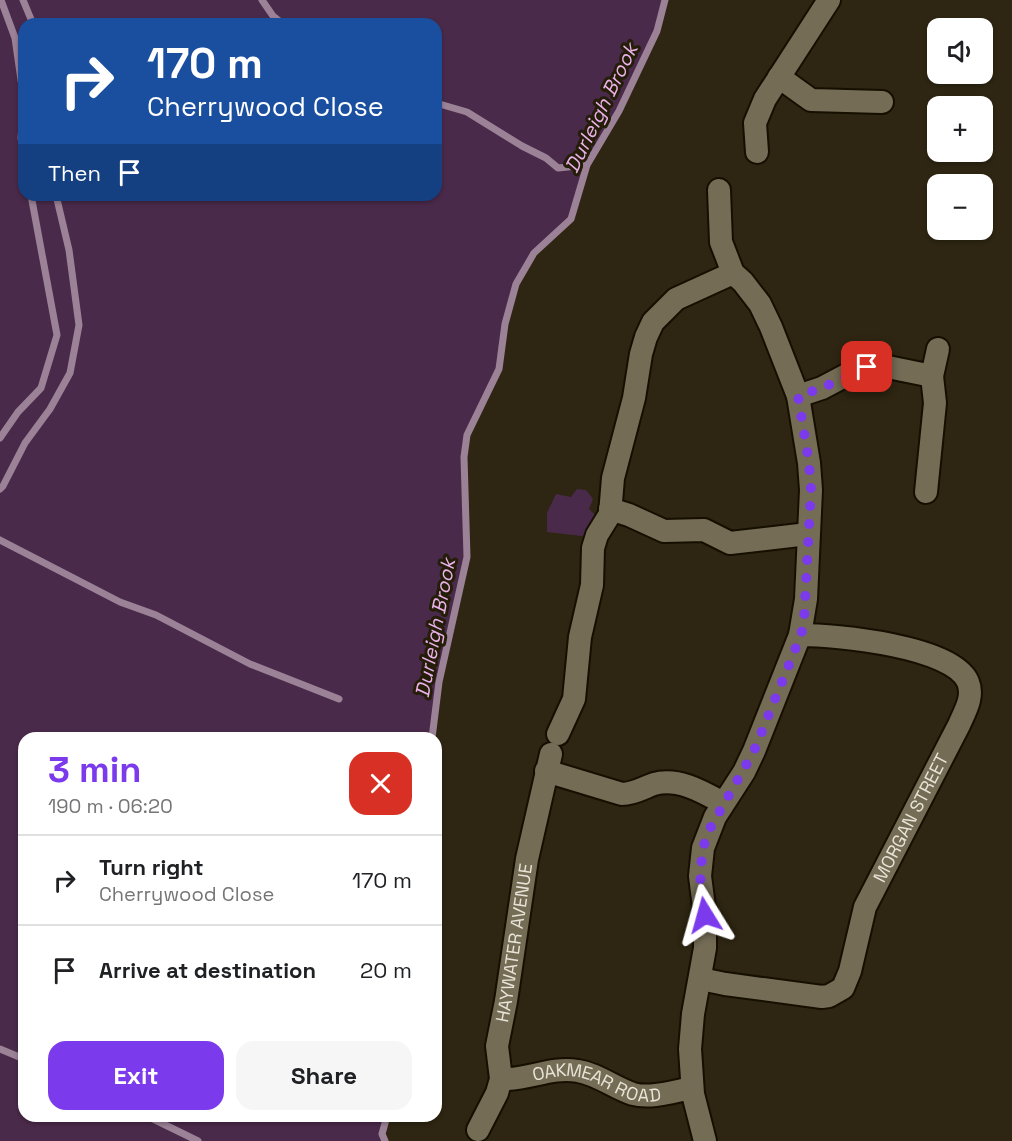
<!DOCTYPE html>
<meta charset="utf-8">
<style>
body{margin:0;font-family:"Space Grotesk",sans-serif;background:#f6f6f6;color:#202124;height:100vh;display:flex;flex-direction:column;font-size:22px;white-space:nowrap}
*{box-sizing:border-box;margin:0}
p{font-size:20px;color:#757577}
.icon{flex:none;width:33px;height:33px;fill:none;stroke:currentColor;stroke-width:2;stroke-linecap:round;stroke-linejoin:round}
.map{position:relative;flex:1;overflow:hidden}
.sheet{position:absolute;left:18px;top:732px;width:424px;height:390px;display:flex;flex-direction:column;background:#fff;border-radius:18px;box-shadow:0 2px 4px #0004}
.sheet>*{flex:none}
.hud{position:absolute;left:18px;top:18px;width:424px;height:183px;border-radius:18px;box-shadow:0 2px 4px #0004;background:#1a4fa0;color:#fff;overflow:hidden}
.buttons{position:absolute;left:927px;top:18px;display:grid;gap:12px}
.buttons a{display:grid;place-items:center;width:66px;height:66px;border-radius:12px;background:#fff;box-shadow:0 2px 4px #0004;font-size:30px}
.pin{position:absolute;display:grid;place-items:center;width:51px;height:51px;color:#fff;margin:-26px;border-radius:12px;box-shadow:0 3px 9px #0006}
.me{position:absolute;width:66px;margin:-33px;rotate:352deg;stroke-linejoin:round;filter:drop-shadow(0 0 4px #0008)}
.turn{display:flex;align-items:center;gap:21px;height:126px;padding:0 30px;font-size:27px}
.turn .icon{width:78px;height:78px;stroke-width:2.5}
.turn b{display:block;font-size:42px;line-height:51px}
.then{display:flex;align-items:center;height:57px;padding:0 30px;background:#0003;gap:12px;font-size:22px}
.round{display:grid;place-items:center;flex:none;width:63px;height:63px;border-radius:18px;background:#f6f6f6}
.head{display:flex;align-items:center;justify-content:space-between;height:102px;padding:0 30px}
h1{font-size:36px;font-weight:600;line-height:45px;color:#7c3aed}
.button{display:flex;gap:12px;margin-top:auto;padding:12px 30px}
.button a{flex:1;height:69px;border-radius:18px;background:#7c3aed;color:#fff;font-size:24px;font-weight:600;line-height:69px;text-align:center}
.button a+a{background:#f6f6f6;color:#202124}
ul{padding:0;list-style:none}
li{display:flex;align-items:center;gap:18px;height:90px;padding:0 30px;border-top:2px solid #e0e0e0}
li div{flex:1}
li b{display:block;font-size:22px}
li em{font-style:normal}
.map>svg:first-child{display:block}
.green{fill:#4a2a4a;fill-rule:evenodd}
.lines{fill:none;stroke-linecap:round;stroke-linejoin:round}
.stream{stroke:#9c8297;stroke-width:7}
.minor-casing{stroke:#160f00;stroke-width:26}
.minor{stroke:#746c55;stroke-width:22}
.route{stroke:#7c3aed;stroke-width:10;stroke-dasharray:0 18}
.labels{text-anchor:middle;stroke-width:6;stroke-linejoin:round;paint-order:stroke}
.street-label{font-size:18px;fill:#e8e4d7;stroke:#241d08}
.water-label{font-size:20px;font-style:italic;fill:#ebb1ea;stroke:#241d08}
</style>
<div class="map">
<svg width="1012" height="1141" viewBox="0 0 1012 1141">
<rect width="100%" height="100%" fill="#2e2612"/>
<path class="green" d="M0,0H665L657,31L619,111L587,165L571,219L534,253L516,284L505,324L499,369L467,435L464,457L467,557L439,682L432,738H24V1116H387L382,1134L385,1141H0ZM24,24H436V195H24Z
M577,489L586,490L593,499L589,509L599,519L591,537L547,532V513L556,494L571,497Z"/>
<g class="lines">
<path class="stream" d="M1,0L15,38L24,101
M23,0L33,24
M262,0L273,16L283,24
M436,103L467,112L522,146L546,158L558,168L587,165
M24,104L21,138L24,155
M0,438L18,412L41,388L57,335L31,195
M0,489L3,486L25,443L50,409L70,373L79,325L69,250L56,195
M0,540L120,602L156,615L250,664L339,699
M432,738L439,682L467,557L464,457L467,435L499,369L505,324L516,284L534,253L571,219L587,165L619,111L657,31L665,0
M0,1049L24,1059
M147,1116L198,1141
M385,1141L382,1134L387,1116"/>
<g class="minor-casing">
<g id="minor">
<path d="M779,77L811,100L882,102"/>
<path d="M757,152L755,123L765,99L829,0"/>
<path d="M932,376L938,349"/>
<path d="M798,396L822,388L856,370L878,365L932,376L935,403L926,492"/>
<path d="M610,509L629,515L664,531L704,530L730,543L808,534"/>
<path d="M558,734L574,699L580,637L592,585L593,548L597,535L610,514L613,478L634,398L641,354L646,337L653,322L676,299L733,273"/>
<path d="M546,771L622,794C634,794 643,788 654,784C678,777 703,792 723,803"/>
<path id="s1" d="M701,979L725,984L822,997L829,996L843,988L850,971L865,907L959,725C965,711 974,697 968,682C953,646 836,635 800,635"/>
<path id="s2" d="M501,1079C527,1081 550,1066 578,1071C598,1074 614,1088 633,1094C651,1099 675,1091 692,1088"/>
<path id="s3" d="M478,1130L497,1093L501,1079L497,1046L506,1001L527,859L551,754"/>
<path d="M705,1141L693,1094L690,1049L693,1014L705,948V915L700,876L703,848L715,817L744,772L754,751L800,635L806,599L811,490L809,463L798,396L771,327L760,304L743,282L733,273L721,242L719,190"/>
</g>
</g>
<use href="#minor" class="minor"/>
</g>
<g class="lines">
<path class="route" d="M705,915L700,876L703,848L708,832L754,751L801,635L804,621L811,490L809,463L798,396L822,388L867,367"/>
</g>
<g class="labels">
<g class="street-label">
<text dy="6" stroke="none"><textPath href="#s1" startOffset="330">MORGAN STREET</textPath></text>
<text dy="6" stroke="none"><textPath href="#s3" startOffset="194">HAYWATER AVENUE</textPath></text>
<text dy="6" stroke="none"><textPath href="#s2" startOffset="99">OAKMEAR ROAD</textPath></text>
</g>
<g class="water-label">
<text transform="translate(601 108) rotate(-64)" y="7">Durleigh Brook</text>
<text transform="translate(435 628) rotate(-79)" y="7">Durleigh Brook</text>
</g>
</g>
</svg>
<div class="buttons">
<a><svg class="icon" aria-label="sound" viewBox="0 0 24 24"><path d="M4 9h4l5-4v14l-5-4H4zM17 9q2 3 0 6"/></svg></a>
<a>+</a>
<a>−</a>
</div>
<div class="pin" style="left:867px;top:367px;background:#d93025"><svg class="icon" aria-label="arrive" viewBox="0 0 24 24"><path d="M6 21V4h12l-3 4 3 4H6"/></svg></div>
<svg class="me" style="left:705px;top:915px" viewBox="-20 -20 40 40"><path d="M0-17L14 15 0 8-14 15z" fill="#7c3aed" stroke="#fff" stroke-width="4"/></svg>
<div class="hud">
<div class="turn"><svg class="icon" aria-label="right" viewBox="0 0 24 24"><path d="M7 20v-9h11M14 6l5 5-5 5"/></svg><div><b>170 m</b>Cherrywood Close</div></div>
<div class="then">Then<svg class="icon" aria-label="arrive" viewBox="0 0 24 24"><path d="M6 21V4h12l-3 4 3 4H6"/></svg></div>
</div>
<section class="sheet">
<div class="head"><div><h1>3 min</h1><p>190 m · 06:20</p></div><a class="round" style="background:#d93025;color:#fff"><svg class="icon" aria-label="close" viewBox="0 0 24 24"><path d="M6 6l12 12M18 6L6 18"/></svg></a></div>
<ul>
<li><svg class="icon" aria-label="right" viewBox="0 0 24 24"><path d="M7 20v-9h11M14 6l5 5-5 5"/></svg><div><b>Turn right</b><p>Cherrywood Close</p></div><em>170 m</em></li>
<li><svg class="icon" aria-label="arrive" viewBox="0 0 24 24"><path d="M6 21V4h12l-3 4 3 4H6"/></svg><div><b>Arrive at destination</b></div><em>20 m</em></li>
</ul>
<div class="button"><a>Exit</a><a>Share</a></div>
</section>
</div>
